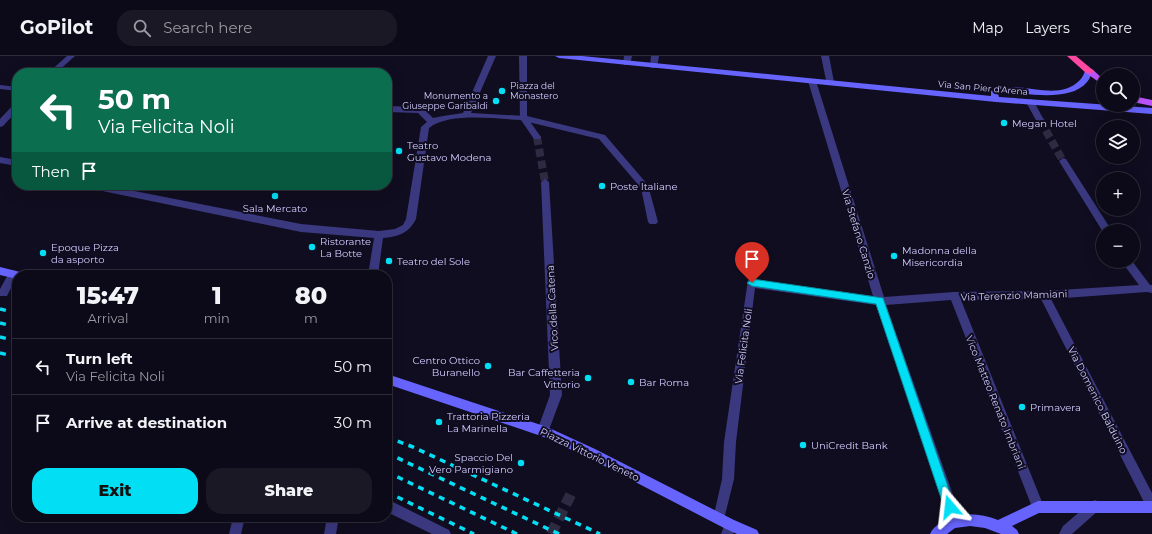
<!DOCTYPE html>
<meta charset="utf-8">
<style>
body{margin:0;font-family:Montserrat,sans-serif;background:#1a1825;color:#f1f3f6;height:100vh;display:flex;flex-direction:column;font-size:15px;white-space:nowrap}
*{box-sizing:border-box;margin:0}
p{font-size:13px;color:#9a9aa2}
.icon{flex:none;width:22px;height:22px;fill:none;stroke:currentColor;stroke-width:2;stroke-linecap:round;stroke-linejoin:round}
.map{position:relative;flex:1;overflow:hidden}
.details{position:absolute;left:12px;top:214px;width:380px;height:252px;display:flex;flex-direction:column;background:#0c0a18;border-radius:16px;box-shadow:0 4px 16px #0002,0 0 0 1px #2c2b37}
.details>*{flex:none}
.top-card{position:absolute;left:12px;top:12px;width:380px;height:122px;border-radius:16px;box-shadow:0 4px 16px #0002,0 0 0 1px #2c2b37;background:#0b6e4f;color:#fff;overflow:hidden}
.fabs{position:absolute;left:1096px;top:12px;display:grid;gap:8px}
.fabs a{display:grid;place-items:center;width:44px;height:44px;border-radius:50%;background:#0c0a18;box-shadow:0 4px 16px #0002,0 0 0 1px #2c2b37;font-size:20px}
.pin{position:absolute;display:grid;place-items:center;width:34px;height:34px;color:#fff;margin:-41px -17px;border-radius:50% 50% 50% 0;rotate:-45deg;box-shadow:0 0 4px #0007}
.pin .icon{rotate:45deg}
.me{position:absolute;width:44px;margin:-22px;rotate:343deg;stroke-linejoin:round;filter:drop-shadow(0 0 3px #0008)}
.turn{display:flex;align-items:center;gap:14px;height:84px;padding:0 20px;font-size:18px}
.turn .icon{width:52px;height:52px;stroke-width:2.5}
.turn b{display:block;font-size:28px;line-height:34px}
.then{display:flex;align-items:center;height:38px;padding:0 20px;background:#0003;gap:8px;font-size:15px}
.eta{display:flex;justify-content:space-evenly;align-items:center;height:68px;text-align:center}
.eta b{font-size:24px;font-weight:800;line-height:28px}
.cta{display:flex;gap:8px;margin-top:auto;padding:8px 20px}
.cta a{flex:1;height:46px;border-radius:16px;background:#02dff5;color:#111;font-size:16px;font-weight:800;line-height:46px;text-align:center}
.cta a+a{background:#1a1825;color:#f1f3f6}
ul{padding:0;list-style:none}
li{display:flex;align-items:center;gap:12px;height:56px;padding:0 20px;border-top:1px solid #2c2b37}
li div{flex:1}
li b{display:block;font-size:15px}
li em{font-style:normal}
header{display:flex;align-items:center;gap:24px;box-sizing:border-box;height:56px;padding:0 20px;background:#0c0a18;border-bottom:1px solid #2c2b37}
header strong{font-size:19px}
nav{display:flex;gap:22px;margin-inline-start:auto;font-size:14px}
.search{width:280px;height:36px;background:#1a1825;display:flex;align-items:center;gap:10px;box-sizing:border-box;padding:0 14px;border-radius:16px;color:#9a9aa2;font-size:15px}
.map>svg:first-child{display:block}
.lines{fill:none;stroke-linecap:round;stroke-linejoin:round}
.street-tunnel-far1{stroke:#2d2a41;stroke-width:8;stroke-dasharray:8 4;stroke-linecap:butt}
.street-tunnel{stroke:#2d2a41;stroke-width:11;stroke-dasharray:11 5.5;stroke-linecap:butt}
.lane{fill:#3a387f;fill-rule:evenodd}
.street{fill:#3a387f;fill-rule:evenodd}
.secondary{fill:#6764fe;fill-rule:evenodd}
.primary{fill:#bd54fe;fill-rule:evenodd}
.highway{fill:#fe48a1;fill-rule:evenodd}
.rail{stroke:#02dff5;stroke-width:3.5;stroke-dasharray:6 5.5;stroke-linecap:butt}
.route{fill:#02dff5;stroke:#01919f}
.poi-dot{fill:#02dff5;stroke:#100d20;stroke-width:1.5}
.labels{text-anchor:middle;stroke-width:4;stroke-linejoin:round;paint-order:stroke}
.far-poi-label{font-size:9px;fill:#d2ccff;stroke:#100d20;text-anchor:start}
.far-street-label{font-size:9px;fill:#d2ccff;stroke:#100d20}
.poi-label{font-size:10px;fill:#d2ccff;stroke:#100d20;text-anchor:start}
.street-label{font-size:10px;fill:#d2ccff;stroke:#100d20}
</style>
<header>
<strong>GoPilot</strong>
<div class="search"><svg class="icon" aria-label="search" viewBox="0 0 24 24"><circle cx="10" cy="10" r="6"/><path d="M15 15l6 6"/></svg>Search here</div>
<nav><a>Map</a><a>Layers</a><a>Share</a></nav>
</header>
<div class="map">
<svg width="1152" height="478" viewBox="0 0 1152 478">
<rect width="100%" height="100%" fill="#100d20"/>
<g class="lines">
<path class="street-tunnel-far1" d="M1040,64L1063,105
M537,81L545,126"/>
<path class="street-tunnel" d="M551,478L571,438"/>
<path class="lane" d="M519,0H527V60L605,79L648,129L658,166L656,168H650L648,166L641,132L599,83L520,64Z
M624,0H632L630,9H624L623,7Z
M651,0H659L657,12H651L650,10Z
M821,0H829L834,26L833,28H818L814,26L818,24H826Z"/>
<path class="street" d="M67,0H75L56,17H48Z
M488,0H496L471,57L526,60L541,81L540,83H534L521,64C495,63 450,56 429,72L416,163C409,177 398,181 383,182L378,219H368L374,182L301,176L88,132L84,129H104L301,168L379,175L395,173L403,169L406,163L421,71L427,66L418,57L387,56V50L420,51L423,52L433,62L443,60L463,57Z
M809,23H815L816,25L884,241L954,236L1044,235L1139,229L1121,205H1132L1150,229H1152V237L1147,236L1051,243L1152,437V456L1148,454L1041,243L961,244L1044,451L1042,455L1038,457L1034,455L1032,451L951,244L886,249L952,436L960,466L958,470L954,472L950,470L948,466L940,436L876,249L755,232L736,386L734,423L723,467L719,469L715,467L713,463L722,423L724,386L748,224L751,223L873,240L808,25Z
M0,29L17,31V35L0,33Z
M1030,43L1033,44L1044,64L1043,66L1040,67L1037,66L1026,46Z
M17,47V55L3,70L0,71V63L14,48Z
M0,101L17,104V110L0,107Z
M1063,102L1066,103L1112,175H1103V176L1059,105Z
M545,123L549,126L562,339L547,379L543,380L539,379L537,375L550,339L541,126Z
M13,214L16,215L18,218L7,240H0V233L10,215Z
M387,443L449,474L451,478H432L387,456Z
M1095,444L1099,446L1101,450L1099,454L1072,478H1059L1063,470L1091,446Z
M233,461H245L241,478H229Z
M327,461H339L336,478H324Z
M730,463L734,465L736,469L733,478H721L726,465Z"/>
<path class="secondary" d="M555,0H582L991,40V35C1018,22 1057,48 1080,24C1083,21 1084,17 1086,13H1089L1093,15C1091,18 1090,23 1087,26C1073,43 1042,39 1023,38C1014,37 1006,36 998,38L999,41L1152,52V58L996,46L559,2Z
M0,211L20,216L22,219H17V223L0,219Z
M387,318L547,371L595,393L734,464L757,474L759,478H737L726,473L587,401L541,380L387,328Z
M1038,445H1152V457H1039L1012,470L1017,474L1019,478H1001L985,472L970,470L955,472L947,478H930C932,473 936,470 940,467C958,455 979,457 998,464Z"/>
<path class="primary" d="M1086,13H1092L1103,23V29L1086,17Z
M1133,40L1152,44V50L1133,46Z"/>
<path class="highway" d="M1067,0H1076L1094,15L1092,17H1086Z"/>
<path class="rail" d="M0,253L17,257
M0,267L17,271
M0,281L17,285
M0,297L17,301
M387,381L413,391L600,478
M387,397L559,478
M387,416L517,478
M387,436L474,478"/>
</g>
<path class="route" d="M752,223L883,242L955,451L954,455L950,457L946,455L944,451L876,248L752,230L747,227Z"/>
<g class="poi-dot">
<circle cx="502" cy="35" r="4"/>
<circle cx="496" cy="45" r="4"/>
<circle cx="1004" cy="67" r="4"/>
<circle cx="399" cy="95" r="4"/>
<circle cx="602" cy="130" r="4"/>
<circle cx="275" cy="140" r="4"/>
<circle cx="312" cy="191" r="4"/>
<circle cx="43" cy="197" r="4"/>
<circle cx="894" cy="200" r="4"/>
<circle cx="389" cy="205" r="4"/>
<circle cx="488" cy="310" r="4"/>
<circle cx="588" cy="322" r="4"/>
<circle cx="631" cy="326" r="4"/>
<circle cx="1022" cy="351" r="4"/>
<circle cx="439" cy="366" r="4"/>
<circle cx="803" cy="389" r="4"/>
<circle cx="521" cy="407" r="4"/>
</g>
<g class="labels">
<g class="far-poi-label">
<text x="510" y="33">Piazza del<tspan x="510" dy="10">Monastero</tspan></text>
<text x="488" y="43" text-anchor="end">Monumento a<tspan x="488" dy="10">Giuseppe Garibaldi</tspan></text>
</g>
<g class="far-street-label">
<text transform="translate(983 32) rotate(5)" y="3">Via San Pier d'Arena</text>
</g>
<g class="poi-label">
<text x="1012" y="71">Megan Hotel</text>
<text x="407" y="93">Teatro<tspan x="407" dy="12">Gustavo Modena</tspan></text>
<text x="610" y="134">Poste Italiane</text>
<text x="275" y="156" text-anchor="middle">Sala Mercato</text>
<text x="320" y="189">Ristorante<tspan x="320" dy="12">La Botte</tspan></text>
<text x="51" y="195">Epoque Pizza<tspan x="51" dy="12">da asporto</tspan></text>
<text x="902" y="198">Madonna della<tspan x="902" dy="12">Misericordia</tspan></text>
<text x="397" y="209">Teatro del Sole</text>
<text x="480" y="308" text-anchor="end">Centro Ottico<tspan x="480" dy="12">Buranello</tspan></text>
<text x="580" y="320" text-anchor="end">Bar Caffetteria<tspan x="580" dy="12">Vittorio</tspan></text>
<text x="639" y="330">Bar Roma</text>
<text x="1030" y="355">Primavera</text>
<text x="447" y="364">Trattoria Pizzeria<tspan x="447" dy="12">La Marinella</tspan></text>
<text x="811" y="393">UniCredit Bank</text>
<text x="513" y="405" text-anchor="end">Spaccio Del<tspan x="513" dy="12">Vero Parmigiano</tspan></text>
</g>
<g class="street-label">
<text transform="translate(859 178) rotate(73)" y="4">Via Stefano Canzio</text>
<text transform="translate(1014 239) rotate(-2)" y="4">Via Terenzio Mamiani</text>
<text transform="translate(552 252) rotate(-93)" y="4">Vico della Catena</text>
<text transform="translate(743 290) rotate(-82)" y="4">Via Felicita Noli</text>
<text transform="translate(1098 344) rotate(63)" y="4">Via Domenico Balduino</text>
<text transform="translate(996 346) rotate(68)" y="4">Vico Matteo Renato Imbriani</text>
<text transform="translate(590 398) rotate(26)" y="4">Piazza Vittorio Veneto</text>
</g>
</g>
</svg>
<div class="fabs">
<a><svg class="icon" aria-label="search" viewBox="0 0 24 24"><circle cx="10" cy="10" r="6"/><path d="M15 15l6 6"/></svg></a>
<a><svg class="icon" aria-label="layers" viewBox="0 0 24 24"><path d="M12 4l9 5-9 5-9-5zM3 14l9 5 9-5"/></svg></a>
<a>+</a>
<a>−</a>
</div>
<div class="pin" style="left:752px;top:227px;background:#d93025"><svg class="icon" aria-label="arrive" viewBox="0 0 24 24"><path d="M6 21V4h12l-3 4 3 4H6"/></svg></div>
<svg class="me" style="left:950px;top:451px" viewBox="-20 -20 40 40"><path d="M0-17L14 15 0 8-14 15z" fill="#02dff5" stroke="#fff" stroke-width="4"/></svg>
<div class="top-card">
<div class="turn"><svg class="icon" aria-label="left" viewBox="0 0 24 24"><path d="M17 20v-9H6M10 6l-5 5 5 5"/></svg><div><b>50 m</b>Via Felicita Noli</div></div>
<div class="then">Then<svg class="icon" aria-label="arrive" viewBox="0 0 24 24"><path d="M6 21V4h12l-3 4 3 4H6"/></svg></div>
</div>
<section class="details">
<div class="eta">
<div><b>15:47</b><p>Arrival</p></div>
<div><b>1</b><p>min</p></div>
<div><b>80</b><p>m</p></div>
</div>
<ul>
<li><svg class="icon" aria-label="left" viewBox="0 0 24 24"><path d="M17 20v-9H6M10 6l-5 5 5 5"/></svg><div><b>Turn left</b><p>Via Felicita Noli</p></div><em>50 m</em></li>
<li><svg class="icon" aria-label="arrive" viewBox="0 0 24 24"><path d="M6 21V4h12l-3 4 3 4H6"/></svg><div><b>Arrive at destination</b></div><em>30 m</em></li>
</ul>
<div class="cta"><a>Exit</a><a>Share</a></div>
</section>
</div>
